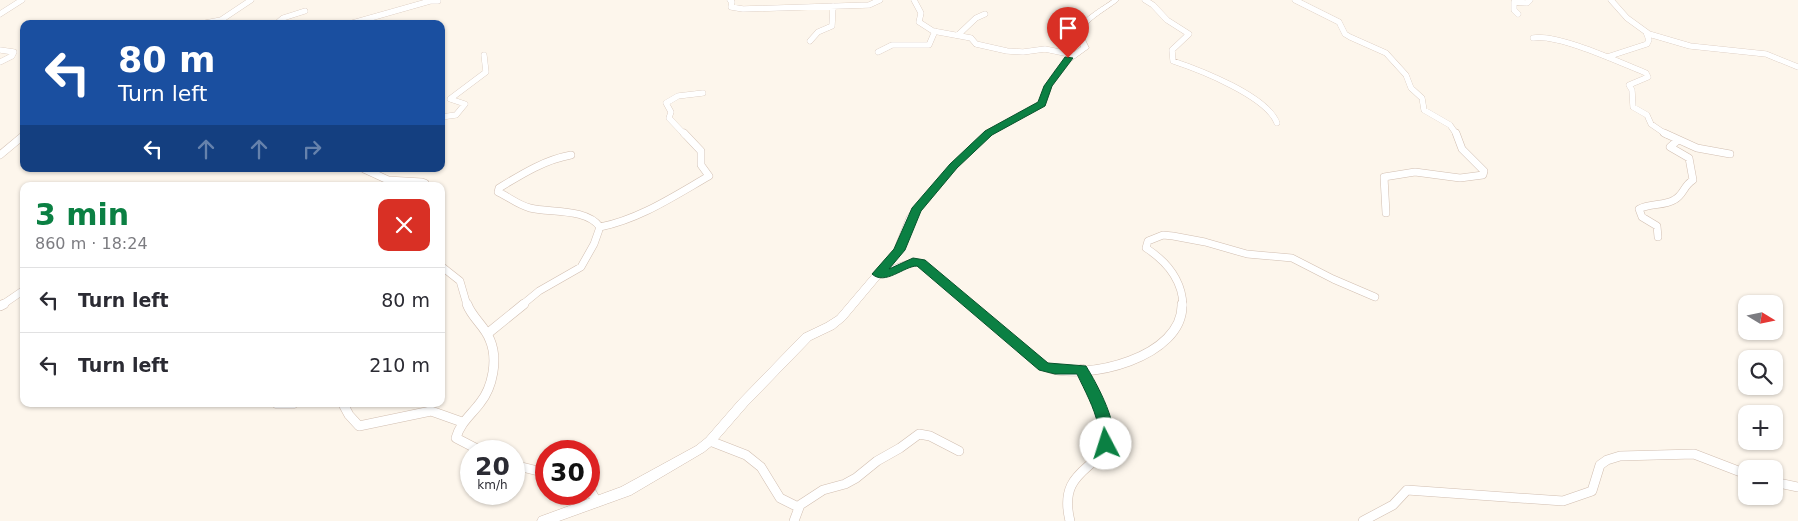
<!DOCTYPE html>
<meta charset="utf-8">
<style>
body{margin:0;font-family:"DejaVu Sans",sans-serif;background:#f7f7f7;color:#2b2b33;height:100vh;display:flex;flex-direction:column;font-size:19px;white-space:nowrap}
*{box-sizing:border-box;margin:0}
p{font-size:16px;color:#7c7c81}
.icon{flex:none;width:28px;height:28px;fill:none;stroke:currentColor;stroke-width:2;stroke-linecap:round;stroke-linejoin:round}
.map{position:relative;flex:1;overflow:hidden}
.panel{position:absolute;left:20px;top:182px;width:425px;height:225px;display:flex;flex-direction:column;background:#fff;border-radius:10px;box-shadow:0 1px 4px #0004}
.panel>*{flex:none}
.top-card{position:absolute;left:20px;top:20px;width:425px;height:152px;border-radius:10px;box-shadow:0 1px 4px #0004;background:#1a4fa0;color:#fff;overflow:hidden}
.needle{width:32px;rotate:100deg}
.fabs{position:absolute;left:1738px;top:295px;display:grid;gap:10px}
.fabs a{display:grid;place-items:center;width:45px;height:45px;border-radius:10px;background:#fff;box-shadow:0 1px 4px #0004;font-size:25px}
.speed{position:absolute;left:460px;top:440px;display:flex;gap:10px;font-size:25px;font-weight:700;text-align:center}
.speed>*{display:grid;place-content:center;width:65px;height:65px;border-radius:50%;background:#fff;box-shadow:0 1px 4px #0004;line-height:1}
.speed small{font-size:12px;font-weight:400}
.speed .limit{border:8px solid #d22;background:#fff;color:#111}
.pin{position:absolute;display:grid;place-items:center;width:42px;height:42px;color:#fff;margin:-51px -21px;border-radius:50% 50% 50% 0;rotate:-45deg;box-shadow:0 0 5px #0007}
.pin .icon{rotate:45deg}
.me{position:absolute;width:55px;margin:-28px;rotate:355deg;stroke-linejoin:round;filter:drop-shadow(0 0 4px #0008)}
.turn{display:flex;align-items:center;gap:18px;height:105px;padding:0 15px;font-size:22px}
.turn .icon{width:65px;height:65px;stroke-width:2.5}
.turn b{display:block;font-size:35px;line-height:42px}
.lanes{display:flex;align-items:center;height:48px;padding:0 15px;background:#0003;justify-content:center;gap:25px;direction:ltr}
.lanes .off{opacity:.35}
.round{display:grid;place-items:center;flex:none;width:52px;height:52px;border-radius:10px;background:#f7f7f7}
.overview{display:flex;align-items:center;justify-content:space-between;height:85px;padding:0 15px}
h1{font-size:30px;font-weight:600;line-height:38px;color:#0b8043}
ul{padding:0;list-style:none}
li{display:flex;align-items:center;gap:15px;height:65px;padding:0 15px;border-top:1px solid #e1e1e2}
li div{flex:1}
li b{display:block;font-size:19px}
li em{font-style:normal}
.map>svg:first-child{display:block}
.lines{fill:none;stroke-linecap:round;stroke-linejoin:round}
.minor-far2-casing{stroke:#d1beb0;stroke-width:6}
.minor-far1-casing{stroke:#d1beb0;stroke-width:8}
.minor-casing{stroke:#d1beb0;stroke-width:10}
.tertiary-casing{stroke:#d1beb0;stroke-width:1}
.minor-far2{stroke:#fff;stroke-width:5.5}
.minor-far1{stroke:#fff;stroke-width:7}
.minor{stroke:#fff;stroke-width:9}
.tertiary{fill:#fff;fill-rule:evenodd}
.route{fill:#0b8043;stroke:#07532c}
</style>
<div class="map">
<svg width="1798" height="521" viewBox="0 0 1798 521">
<rect width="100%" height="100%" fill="#fdf6ec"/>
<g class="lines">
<g class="minor-far2-casing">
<path id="minor-far2" d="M730,0L732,2L731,7L743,9L869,5L880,0
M914,0L921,13L919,22L933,31L971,38L976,44L1007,51L1023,52L1045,49L1074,55
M1145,0L1153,5L1167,20L1189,34L1172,50L1173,61C1200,70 1267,96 1277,123
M1295,0L1339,22L1345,34L1350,37L1386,53L1406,75L1411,88L1422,98L1424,110L1450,125L1457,135
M1611,0L1627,18L1649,34L1690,46L1766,54L1798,67
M0,14L22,0
M1518,14L1514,10V2L1527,3L1530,0
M200,24L221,20L251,0
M276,24L283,18L305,11
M349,24L430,1H438
M958,35L976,18L985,14
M1533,38C1557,33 1621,63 1646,73L1648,77L1629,85L1632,90L1633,107L1647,115L1651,124L1667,135
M810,41L818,32L832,26L833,6
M0,50L14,52L12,56L0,62
M878,52L892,45H929L935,31
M1607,57L1647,44L1649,40L1646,32
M441,117L456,115L465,104L450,99L486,72L484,55
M685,135L669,118L671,112L666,103L678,96L703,93"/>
</g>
<g class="minor-far1-casing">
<path id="minor-far1" d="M1664,133L1697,148L1730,154
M0,155L24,135
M571,155C544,160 522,174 499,188L498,192C509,197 518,205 530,208C550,213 586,208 600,227
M364,169L388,180L422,182L425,183L424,186
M1386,213L1384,177L1415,172L1460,178L1483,175L1484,171L1462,149L1456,133
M1658,237L1657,226L1642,217L1639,209C1650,203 1664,206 1674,200C1684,195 1683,186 1693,180L1689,158L1670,147L1678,140
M441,266L460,281L467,305
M878,274C893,272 905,261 921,263L971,305
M2,305L24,290
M522,305L539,291L581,267L594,244L600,227C640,219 674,196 709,176L701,165V151L684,133
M1183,305C1182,280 1166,261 1146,248L1148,241L1163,235L1173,236L1205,242L1247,254L1292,258L1333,279L1375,297"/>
</g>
<g class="minor-casing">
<path id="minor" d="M467,304C472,318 485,326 490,340C498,359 493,387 480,403C471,415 460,423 456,438L481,451
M970,304C988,319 1007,335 1025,350C1031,356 1039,364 1046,367C1086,382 1184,357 1182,304
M0,306L4,304
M487,334L524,304
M277,404H293
M343,404L349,415L359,426L431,411L462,422
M710,441L746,455L761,467L780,498L798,507
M514,465L546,473
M1774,482L1798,487
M589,488L597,502
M794,521L800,505L823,490L845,484L856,478L877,461L900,448L919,434L930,436L959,451
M1070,521C1056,465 1107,471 1107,434C1107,411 1091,389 1082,369
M1363,521L1393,505L1407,490L1563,501L1592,491L1600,465L1607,460L1620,456L1694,454L1746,474"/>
</g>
<g class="tertiary-casing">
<path id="tertiary" d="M1112,0H1119C1111,8 1084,21 1084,32C1083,38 1087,43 1089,48L1071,61L1052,86L1045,106L991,135L957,168L916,217L902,252L845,320L834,329L811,340L747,406L714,444L704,452L631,495L559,521H537L539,517L621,487L696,446L706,438L739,400L803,334L826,323L837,316L894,249L907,216L951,164L985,131L1038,103C1047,78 1059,61 1081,47C1080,43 1076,37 1077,32C1078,20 1103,7 1112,0Z"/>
</g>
<use href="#minor-far2" class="minor-far2"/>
<use href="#minor-far1" class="minor-far1"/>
<use href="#minor" class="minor"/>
<use href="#tertiary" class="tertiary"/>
</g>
<path class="route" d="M1065,57L1073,58L1052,86L1045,106L992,135L957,168L921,211L905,250L889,269L913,258L925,260L1048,363L1086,366C1097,384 1122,429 1111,448L1106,450L1101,448C1097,442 1100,433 1098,425C1094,407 1085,391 1077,374H1055L1039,370L917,266C904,266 885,286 872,274L894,249L912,208L950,164L985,131L1038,102L1044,86Z"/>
</svg>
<div class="fabs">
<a><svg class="needle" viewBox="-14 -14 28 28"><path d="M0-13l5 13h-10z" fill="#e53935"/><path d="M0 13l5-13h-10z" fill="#7c7c81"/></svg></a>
<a><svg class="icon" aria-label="search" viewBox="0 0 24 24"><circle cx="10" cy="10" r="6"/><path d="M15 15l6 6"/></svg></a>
<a>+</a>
<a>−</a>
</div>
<div class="speed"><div>20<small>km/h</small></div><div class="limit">30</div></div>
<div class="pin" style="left:1068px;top:58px;background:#d93025"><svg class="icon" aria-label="arrive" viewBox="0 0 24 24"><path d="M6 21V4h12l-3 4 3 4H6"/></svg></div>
<svg class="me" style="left:1106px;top:444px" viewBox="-20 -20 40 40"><circle r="19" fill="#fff"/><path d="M0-13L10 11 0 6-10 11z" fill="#0b8043"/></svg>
<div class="top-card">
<div class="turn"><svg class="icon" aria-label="left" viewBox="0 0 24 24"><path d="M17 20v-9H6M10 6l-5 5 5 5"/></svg><div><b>80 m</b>Turn left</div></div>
<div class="lanes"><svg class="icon" aria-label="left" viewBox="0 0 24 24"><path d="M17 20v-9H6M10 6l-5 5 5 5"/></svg><svg class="icon off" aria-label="ahead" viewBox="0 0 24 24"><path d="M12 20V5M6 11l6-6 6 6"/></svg><svg class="icon off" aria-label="ahead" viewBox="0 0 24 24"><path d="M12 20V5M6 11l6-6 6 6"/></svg><svg class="icon off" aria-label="right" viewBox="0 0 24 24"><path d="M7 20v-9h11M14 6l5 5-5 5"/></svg></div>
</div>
<section class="panel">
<div class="overview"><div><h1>3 min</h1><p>860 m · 18:24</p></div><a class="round" style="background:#d93025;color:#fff"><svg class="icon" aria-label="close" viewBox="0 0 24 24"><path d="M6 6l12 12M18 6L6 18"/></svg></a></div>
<ul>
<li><svg class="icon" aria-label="left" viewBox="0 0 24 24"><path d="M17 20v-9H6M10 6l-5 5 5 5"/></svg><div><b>Turn left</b></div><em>80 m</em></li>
<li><svg class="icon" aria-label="left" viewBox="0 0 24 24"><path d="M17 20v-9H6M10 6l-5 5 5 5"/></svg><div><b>Turn left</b></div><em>210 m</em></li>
</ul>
</section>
</div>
